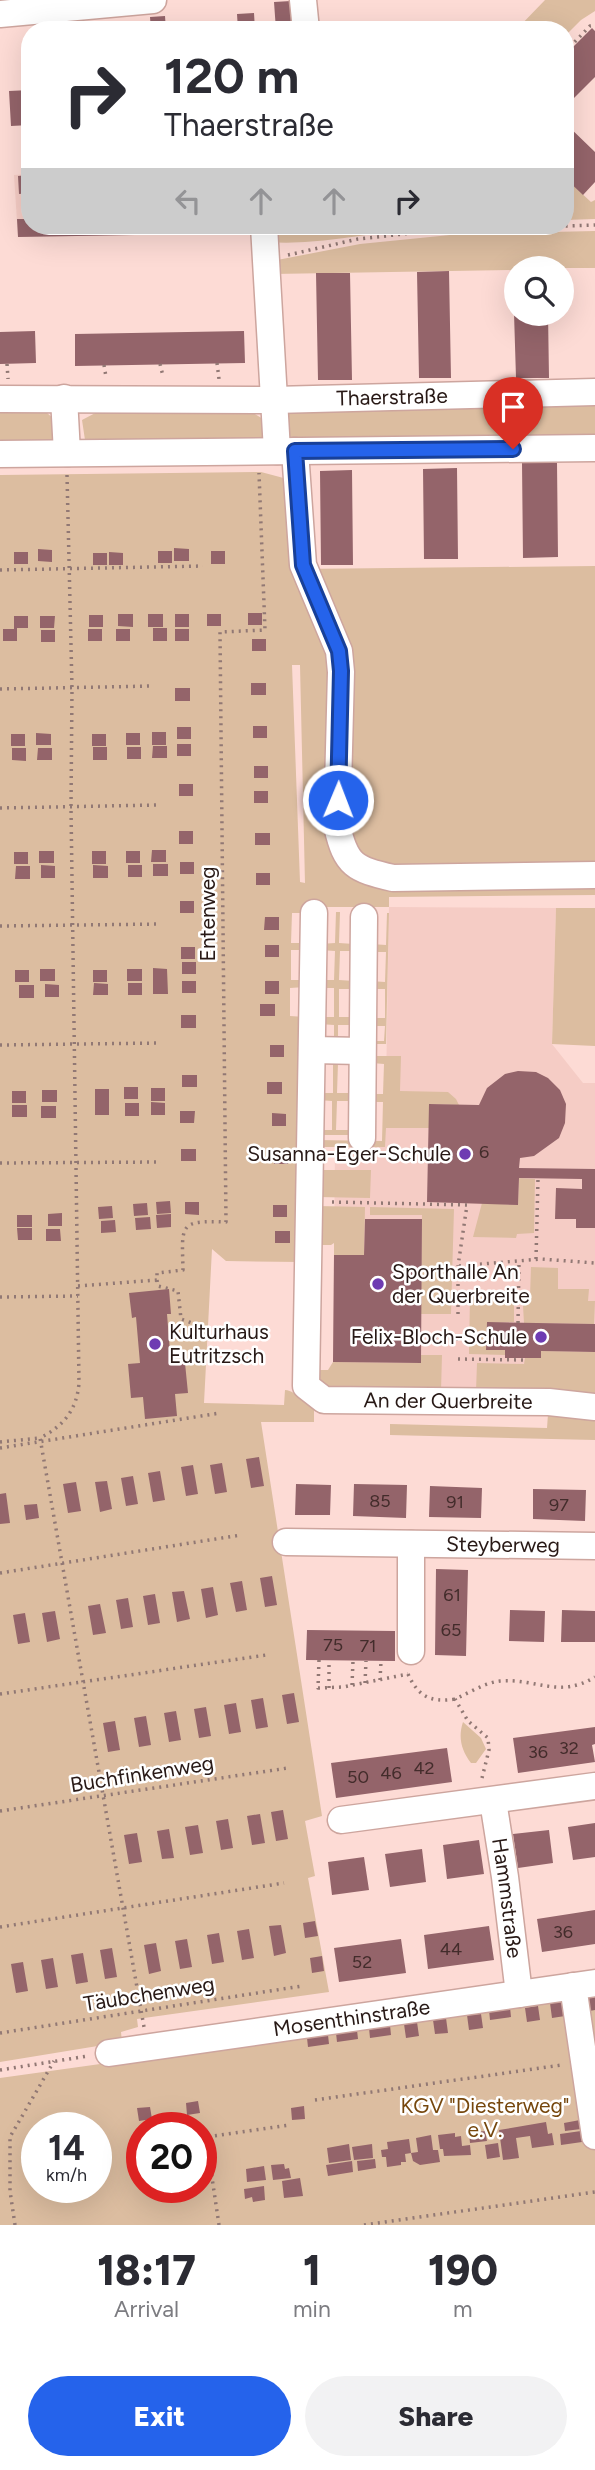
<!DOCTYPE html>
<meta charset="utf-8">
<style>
body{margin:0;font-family:Figtree,sans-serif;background:#f2f2f3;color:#2b2b33;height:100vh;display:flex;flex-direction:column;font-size:26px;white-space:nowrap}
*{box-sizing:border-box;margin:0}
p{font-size:23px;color:#7c7c81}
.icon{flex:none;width:38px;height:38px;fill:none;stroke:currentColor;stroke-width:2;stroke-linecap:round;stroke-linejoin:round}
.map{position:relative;height:2225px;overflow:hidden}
.drawer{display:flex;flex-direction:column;background:#fff;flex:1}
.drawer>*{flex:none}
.hud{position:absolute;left:21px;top:21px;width:553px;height:214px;border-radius:28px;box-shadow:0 7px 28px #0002;background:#fff;color:#2b2b33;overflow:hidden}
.tools{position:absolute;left:504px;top:256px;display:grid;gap:14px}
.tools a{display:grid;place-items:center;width:70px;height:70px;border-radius:50%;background:#fff;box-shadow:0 7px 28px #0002;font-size:35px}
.speed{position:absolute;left:21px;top:2112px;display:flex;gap:14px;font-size:35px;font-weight:700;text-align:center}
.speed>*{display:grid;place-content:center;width:91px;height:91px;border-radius:50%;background:#fff;box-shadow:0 7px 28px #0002;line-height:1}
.speed small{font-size:18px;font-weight:400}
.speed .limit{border:10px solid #d22;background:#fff;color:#111}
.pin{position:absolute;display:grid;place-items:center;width:60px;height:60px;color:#fff;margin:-72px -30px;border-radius:50% 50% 50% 0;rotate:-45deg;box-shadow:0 0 7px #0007}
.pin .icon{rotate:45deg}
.me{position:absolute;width:77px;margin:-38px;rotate:1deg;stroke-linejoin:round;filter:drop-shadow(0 0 5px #0008)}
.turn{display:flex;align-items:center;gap:24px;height:147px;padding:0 28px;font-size:32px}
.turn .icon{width:91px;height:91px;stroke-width:2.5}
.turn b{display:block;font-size:49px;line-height:60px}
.lanes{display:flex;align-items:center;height:66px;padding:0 28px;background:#0003;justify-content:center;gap:35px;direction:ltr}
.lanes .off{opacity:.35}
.eta{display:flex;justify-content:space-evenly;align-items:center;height:119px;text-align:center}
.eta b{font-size:42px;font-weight:800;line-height:49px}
.primary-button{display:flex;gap:14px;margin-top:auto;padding:14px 28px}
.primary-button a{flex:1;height:80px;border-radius:42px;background:#2563eb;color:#fff;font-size:28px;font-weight:800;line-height:80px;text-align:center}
.primary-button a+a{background:#f2f2f3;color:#2b2b33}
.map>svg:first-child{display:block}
.built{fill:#f5ccc5}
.green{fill:#dcbda0;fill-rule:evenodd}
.building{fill:#94646a}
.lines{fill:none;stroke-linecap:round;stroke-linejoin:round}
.minor-casing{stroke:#cda59e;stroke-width:29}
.path{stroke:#917874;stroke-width:3.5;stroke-dasharray:2 5;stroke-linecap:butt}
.minor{stroke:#fff;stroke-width:26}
.route-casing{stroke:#184099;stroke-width:18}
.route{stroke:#2563eb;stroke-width:12}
.poi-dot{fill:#6e3bb2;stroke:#fff;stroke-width:2.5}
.labels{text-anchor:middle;stroke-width:5;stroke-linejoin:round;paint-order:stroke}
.number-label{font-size:18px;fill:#432c2b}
.street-label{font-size:21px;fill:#281916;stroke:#fff}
.poi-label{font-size:21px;fill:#281916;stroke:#fff;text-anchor:end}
.park-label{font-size:21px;fill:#76470d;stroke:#fff}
</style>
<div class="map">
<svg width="595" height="2225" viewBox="0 0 595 2225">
<rect width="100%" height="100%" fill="#fddbd5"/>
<path class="built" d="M30,174V226H255L256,233L18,237L14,175Z
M389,907L556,908L552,1044L583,1083H595V1398L330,1390L333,1362L335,1146H385Z"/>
<path class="green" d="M545,0H595V11L581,20L565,36V30H516Z
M565,178L591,202L595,200V219L565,220Z
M268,226H435C380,230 324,246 268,242Z
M595,231V268H516V270L273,274L272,261L360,244L460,234Z
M595,399V443L291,442C283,430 284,423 289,411Z
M247,409L263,419L264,436L250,446L85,440L82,420L101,410Z
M0,411H45L58,423L57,439L44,448H0Z
M261,472L291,480L298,591V569L595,566V895L389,897V907H306L300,911H307V913H292L291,943H306V950H291V980H305V987L290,988V1016L305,1017L300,1262L226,1261L212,1249L204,1403L284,1405L285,1390C298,1391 302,1404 314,1408V1422H261L322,1816L305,1821L315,1876L308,1878L329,1992L137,2019L138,2027L121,2032L122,2042L0,2062V475ZM292,665H300L305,883L300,882Z
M556,908H595V1046L552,1044Z
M336,912H340L339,943L354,944V951H340L339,980L354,981V989H339V1017H353V1025H338V1039L334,1040V1025L319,1024V1017H334V988H320V980H334L335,951L320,950V944L335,943Z
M387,913H389L386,1044H371V1041H384L385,1026H370V1018H385V989H370V981L385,982L386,952H371V944L386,945Z
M372,1056H401L400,1091L448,1092L456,1099L459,1105L429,1104V1128H386L385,1147H317V1140L382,1141L383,1102H368V1094H383L384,1064L372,1063Z
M333,1063H338L337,1093H351V1101H337L336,1130H351V1135H317V1130H332V1101L318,1100V1093H333Z
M324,1170H371L370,1198L317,1197L320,1175Z
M519,1178L535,1179L534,1233L517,1234L516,1238L473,1237L482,1203L518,1205Z
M317,1206L365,1207L364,1255H334V1243L331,1245H316Z
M370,1207L454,1209L451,1314H421L422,1215H370Z
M531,1267L558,1268V1289H589L588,1301H595L594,1324L524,1323L523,1306L530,1297Z
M470,1296L514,1298V1322L487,1323L486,1350H505V1355L469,1354Z
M541,1351L595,1352V1398L476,1391L477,1363L524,1364L525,1358H541Z
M421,1355H442L441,1391L321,1389L314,1370H328L333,1362L420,1363Z
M548,1414L595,1418V1440L390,1435V1424L547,1428Z
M463,1722L481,1738L486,1749L476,1763H471C461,1750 458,1737 463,1722Z
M595,1995V2225H0V2078ZM37,2128H96V2188H37ZM142,2128H201V2188H142Z"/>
<path class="building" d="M291,1L293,30H276L274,2Z
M254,13L255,30H238L237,14Z
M165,16L166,30H151L150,17Z
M79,19L80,30H43V22Z
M592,28L595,31V77L565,107V55Z
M30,90V125L11,126L9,91Z
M565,123L595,152V182L583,195L565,178Z
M30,175V193L19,194L18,176Z
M17,219H30V226H251V233L18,237Z
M514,270H516V289H514Z
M449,271L451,378H419L417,272Z
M316,273H350L352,380H318Z
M514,313H548L549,378H516Z
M35,331L36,363L0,364V332Z
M244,331L245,363L75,366V334Z
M522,463H557L558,557L523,558Z
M457,468L458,559H424L423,469Z
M352,470L353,565H321L320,471Z
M174,548L189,549V561H174Z
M38,549L52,550V562L38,561Z
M158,551H172V563H158Z
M211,551H225V564H211Z
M14,552H28V564H14Z
M109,552L123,553V565H109Z
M93,553H107V565H93Z
M248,613H262V625H248Z
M118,614H133V627L118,626Z
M148,614H163V627H148Z
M175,614H189V627H175Z
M207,614H221V626H207Z
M89,615H103V627H89Z
M14,616H28V628H17V641H3V629H14Z
M40,616H55L54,628H40Z
M153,628H167V641H153Z
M88,629H102V641H88Z
M116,629H130V641H116Z
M175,629H189V641H175Z
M41,630H55V642H41Z
M252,639H266V651H252Z
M251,683H266V695H251Z
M175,688H190V701H175Z
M253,726H267V738H253Z
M177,727H191V739H177Z
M152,732H166V745H152Z
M36,733L51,734V745H36Z
M126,733H140V745H126Z
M11,734H25V746H11Z
M92,734H106V746H92Z
M177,744H191V756H177Z
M153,746H167V758H152Z
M93,747H107V760H93Z
M127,747H141V759H127Z
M12,748H26V761L12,760Z
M38,748H52V760H37Z
M254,766H268V778H254Z
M179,784H193V796H179Z
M254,791H268V803H254Z
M179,831H193V844H179Z
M255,833H270V845H255Z
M152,850H166V862H151Z
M39,851H54V863H39Z
M92,851H106V864H92Z
M126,851H140V863H126Z
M14,852H28V864H14Z
M180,862H194V874H180Z
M153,864H168V876H153Z
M41,865L55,866V878H41Z
M93,865L108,866V878H93Z
M128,865H142V877H128Z
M16,866H30V879H15Z
M256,873H270V885H256Z
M180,901H194V913H180Z
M265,917H279V930H264Z
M265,945H279V957H265Z
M181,947H195V959H181Z
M182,962H196V974H182Z
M153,968L167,969L168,994H153Z
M40,969H55V981H40Z
M127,969H142V981H127Z
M15,970H29V982H15Z
M93,970H107V982H93Z
M182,981H196V993H182Z
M265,981H279V994H265Z
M94,983L108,984V995H93Z
M128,983H142V995H128Z
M45,984L59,985V997H45Z
M19,985H34V998H19Z
M260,1004H275V1016H260Z
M181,1015H196V1028H181Z
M270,1045H284V1057H270Z
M518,1071L536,1072L548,1078L560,1090L566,1104L565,1123L559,1138L534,1156L520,1158L519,1168L595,1169V1228H576V1219H555L556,1188L582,1189V1179L519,1178L518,1205L427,1202L429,1104L479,1105L487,1088L505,1074Z
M182,1075H197V1087H182Z
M267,1082H282V1094H267Z
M124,1087H138V1099H124Z
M151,1088H165V1101H151Z
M95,1089H109V1115H95Z
M42,1090H57V1102H42Z
M12,1091H26V1103H12Z
M151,1102L165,1103V1115H151Z
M125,1103H139V1116H125Z
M12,1105H27V1117H12Z
M41,1106H56V1118H41Z
M180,1111H195L194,1123H180Z
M272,1113L286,1114V1126H272Z
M181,1149H196V1161H181Z
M274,1152H288V1164H274Z
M170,1201L171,1213L157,1214L156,1202Z
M185,1202H199V1215L185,1214Z
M147,1203L148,1215L134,1216L133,1204Z
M273,1205H287V1217H273Z
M112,1206L113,1218L99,1219L98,1207Z
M62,1213V1226H48V1214Z
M171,1214V1227L157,1228L156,1215Z
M17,1215H32V1227H17Z
M150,1217L151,1229L136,1230L135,1218Z
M365,1219H422L421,1363L333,1362L334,1255H364Z
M115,1220L116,1232L101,1233V1221Z
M17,1228H32V1240H18Z
M46,1229H60L61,1241H46Z
M275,1231H290V1243H275Z
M169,1289L171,1314H167L171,1364L185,1363L188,1393L175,1394L177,1416L145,1419L143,1397L131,1398L128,1364L140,1363L136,1317L132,1318L129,1293Z
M487,1322L595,1324V1352L541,1351V1358H505V1350H486Z
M259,1457L264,1486L251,1488L246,1459Z
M222,1463L227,1492L215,1494L210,1465Z
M193,1465L198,1494L186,1496L181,1467Z
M160,1471L165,1500L153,1502L148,1473Z
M133,1476L138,1504L126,1506L121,1478Z
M107,1481L112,1509L100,1512L95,1482Z
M76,1482L81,1511L68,1513L63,1484Z
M296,1484L331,1485L330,1515H295Z
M354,1484L407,1485L406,1518L353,1516Z
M430,1486L482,1488L481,1518L429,1517Z
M533,1489L586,1490L585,1521L533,1519Z
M6,1493L10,1523L0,1524V1494Z
M37,1504L39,1518L26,1520L24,1505Z
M436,1569L468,1570L466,1656L435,1655Z
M272,1576L277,1605L265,1607L260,1578Z
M242,1581L247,1610L236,1612L230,1583Z
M213,1587L218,1615L206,1618L201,1589Z
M184,1591L190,1619L177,1622L172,1592Z
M155,1594L160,1623L148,1625L143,1596Z
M128,1598L133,1627L121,1629L116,1600Z
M100,1604L106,1633L93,1635L88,1606Z
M510,1610L545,1611L544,1642L509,1641Z
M562,1610L595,1611V1642H561Z
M55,1611L60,1639L47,1642L42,1613Z
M25,1613L30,1642L18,1644L13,1615Z
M307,1630L395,1631V1661L306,1660Z
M294,1693L299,1722L287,1724L282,1695Z
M263,1698L268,1727L256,1729L251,1700Z
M236,1703L241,1732L229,1734L224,1705Z
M206,1707L211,1736L199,1738L194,1709Z
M176,1711L181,1740L169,1742L164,1713Z
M146,1716L151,1745L139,1747L134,1718Z
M115,1721L120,1750L108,1752L103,1723Z
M595,1727V1744L592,1745L595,1762L518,1773L513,1738Z
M447,1748L452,1782L336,1798L331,1763Z
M283,1810L288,1839L276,1841L271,1812Z
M260,1814L265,1843L252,1845L247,1816Z
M228,1819L233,1848L221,1850L216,1821Z
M595,1823V1857L573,1860L568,1827Z
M198,1825L203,1853L190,1855L185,1827Z
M169,1829L174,1858L162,1859L157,1831Z
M549,1830L553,1863L518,1868L513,1834Z
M137,1833L142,1862L129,1864L124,1835Z
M479,1840L484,1874L447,1879L443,1845Z
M422,1849L426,1882L390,1887L385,1854Z
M364,1857L369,1890L332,1895L328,1862Z
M595,1910V1944L542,1952L537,1919Z
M315,1921L318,1936L305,1938L303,1923Z
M281,1925L286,1953L274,1956L269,1926Z
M489,1926L494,1960L428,1969L424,1935Z
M249,1929L254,1958L242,1960L237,1931Z
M219,1933L224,1962L212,1964L207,1935Z
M187,1939L192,1967L180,1969L175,1941Z
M401,1939L406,1973L339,1982L334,1948Z
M156,1943L161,1971L149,1974L144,1945Z
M112,1948L117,1977L105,1979L100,1950Z
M83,1953L88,1982L76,1984L71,1955Z
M322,1956L324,1971L312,1973L310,1958Z
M53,1958L58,1987L46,1989L41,1960Z
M23,1962L28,1991L16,1993L11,1964Z
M595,1996V2010L584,2012L582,1997Z
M563,2002L565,2016L552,2018L550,2003Z
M538,2006L540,2020L527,2022L525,2008Z
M510,2007L511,2017L490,2020L489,2010Z
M481,2014L483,2028L469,2030L467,2015Z
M446,2018L448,2033L435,2034L433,2020Z
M417,2022L419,2036L406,2038L404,2024Z
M390,2025L391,2035L370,2038L369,2028Z
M357,2030L358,2039L337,2042L336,2033Z
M328,2035L329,2044L308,2047L307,2038Z
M198,2101L200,2113L187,2115L186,2103Z
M304,2106L305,2119L292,2120L291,2108Z
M150,2107L152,2119L139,2121L137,2108Z
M580,2120L581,2129L565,2131L564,2123Z
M546,2122L548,2134L552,2133L554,2145L532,2148L530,2136L516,2138L519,2158L503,2160L499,2130Z
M485,2131L487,2141L470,2143L469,2133Z
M581,2131L582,2142L561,2145L560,2134Z
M455,2133V2137L461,2136L462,2146L470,2145L471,2155L444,2156L443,2149H440L438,2135Z
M431,2135L433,2150H438L440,2162L420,2165L413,2161L411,2153L405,2154L406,2162H401V2165L387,2167L386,2157H382L381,2150L388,2149L387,2142L409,2139L411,2153L418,2152L416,2138Z
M498,2143L500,2157L487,2159L485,2145Z
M349,2144L351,2160L329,2163L327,2148Z
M372,2144L373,2158L354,2160L352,2147Z
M375,2159L376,2168L358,2171L357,2161Z
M352,2161L353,2172L328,2176L326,2165Z
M284,2164L285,2169L289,2168L291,2178L273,2180L271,2165Z
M264,2166L266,2180L247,2182L246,2169Z
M300,2178L303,2196L284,2198L282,2181Z
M264,2186L265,2200L253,2202L252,2197L245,2199L244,2189Z"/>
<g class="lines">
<g class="minor-casing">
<g id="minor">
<path d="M303,0L306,30"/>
<path d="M0,14L153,0"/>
<path d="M264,226L277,451"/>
<path d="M64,398L67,453"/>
<path id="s1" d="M0,399L274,400L595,392"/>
<path d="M295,451L303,565L339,651L341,672L337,826C346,866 355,869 393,878L595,875"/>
<path d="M0,454L595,448"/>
<path id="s2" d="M314,913L306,1386L324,1400L549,1402L595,1407"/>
<path d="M312,1050L362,1051"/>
<path d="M362,1138L364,917"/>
<path id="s3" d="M286,1542L595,1546"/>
<path d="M411,1651V1544"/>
<path id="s4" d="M493,1801L505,1877L519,1994"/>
<path d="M341,1820L595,1786"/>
<path d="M573,1986L595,2136"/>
<path id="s5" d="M109,2053L595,1983"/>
</g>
</g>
<path class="path" d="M565,52L590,26L595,25
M288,255L358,239L440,230L595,225
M217,363L219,379
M7,364L8,379
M160,364L163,376
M104,365L106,377
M67,475L72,688L71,807L79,1383C77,1409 64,1426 40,1438L144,2027
M0,570L203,566
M0,689L153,686
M0,808L158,805
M0,926L159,924
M0,1045L159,1043
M0,1163L161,1162
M332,1202L467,1205L458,1266
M536,1259L538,1179
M157,1280L158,1286L178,1291L181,1319L214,1331
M78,1286L157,1280V1273L183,1270C182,1225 178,1220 226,1222L220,632L265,630L259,473
M0,1297L78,1296
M458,1314V1266L541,1259L595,1263
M518,1323L519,1262
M421,1339H458
M458,1359L523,1360V1358
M0,1442L40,1438
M0,1448L220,1413
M0,1573L241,1535
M319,1660L318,1688L343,1687L408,1674
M408,1674C418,1696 430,1703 455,1699
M380,1680L381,1661
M365,1683L366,1661
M352,1685L353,1661
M329,1688V1661
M0,1694L266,1655
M482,1778L489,1750L488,1738L468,1721L455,1699C469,1693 484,1683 500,1681C536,1678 559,1699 595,1677
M0,1811L288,1768
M0,1927L284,1883
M0,2033L302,1986
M0,2070L88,2056
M315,2100L562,2065
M15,2225L10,2191V2137L54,2061
M219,2225L206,2137L289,2125
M364,2225L595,2192"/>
<use href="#minor" class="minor"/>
</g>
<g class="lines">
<g class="route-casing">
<path id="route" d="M338,800L341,671L339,651L303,565L295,451L513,449"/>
</g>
<use href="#route" class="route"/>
</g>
<g class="poi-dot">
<circle cx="465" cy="1154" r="7"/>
<circle cx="378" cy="1284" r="7"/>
<circle cx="541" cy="1337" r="7"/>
<circle cx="155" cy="1344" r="7"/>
</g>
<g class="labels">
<g class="number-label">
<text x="484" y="1158">6</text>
<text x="380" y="1507">85</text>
<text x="455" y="1508">91</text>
<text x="559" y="1511">97</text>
<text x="452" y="1601">61</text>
<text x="451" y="1636">65</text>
<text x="333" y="1651">75</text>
<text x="368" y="1652">71</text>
<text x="569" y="1754">32</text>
<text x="538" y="1758">36</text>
<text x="424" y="1774">42</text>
<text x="391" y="1779">46</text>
<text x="358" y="1783">50</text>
<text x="563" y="1938">36</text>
<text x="451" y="1955">44</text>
<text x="362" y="1968">52</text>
</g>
<g class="street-label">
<text dy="7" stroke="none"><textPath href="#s1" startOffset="392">Thaerstraße</textPath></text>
<text transform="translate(208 914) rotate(-90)" y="7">Entenweg</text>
<text dy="7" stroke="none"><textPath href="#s2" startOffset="620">An der Querbreite</textPath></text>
<text dy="7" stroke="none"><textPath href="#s3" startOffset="217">Steyberweg</textPath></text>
<text transform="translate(142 1774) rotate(-9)" y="7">Buchfinkenweg</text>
<text dy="7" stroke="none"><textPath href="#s4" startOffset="98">Hammstraße</textPath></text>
<text transform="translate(149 1994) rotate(-9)" y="7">Täubchenweg</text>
<text dy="7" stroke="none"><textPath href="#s5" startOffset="245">Mosenthinstraße</textPath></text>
</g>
<g class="poi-label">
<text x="451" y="1161">Susanna-Eger-Schule</text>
<text x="392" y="1279" text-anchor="start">Sporthalle An<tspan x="392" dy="24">der Querbreite</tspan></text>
<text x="169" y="1339" text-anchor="start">Kulturhaus<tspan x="169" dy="24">Eutritzsch</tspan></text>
<text x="527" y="1344">Felix-Bloch-Schule</text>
</g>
<g class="park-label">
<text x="485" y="2113">KGV "Diesterweg"<tspan x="485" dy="24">e.V.</tspan></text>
</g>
</g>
</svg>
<div class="tools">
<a><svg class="icon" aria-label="search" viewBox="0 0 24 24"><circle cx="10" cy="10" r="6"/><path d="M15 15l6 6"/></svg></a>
</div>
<div class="speed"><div>14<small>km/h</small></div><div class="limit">20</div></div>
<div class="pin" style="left:513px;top:449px;background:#d93025"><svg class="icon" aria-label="arrive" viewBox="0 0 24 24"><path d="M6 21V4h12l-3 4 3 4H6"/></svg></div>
<svg class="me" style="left:338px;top:800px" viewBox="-20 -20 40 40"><circle r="17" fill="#2563eb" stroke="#fff" stroke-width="3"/><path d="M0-11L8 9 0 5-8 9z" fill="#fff"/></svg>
<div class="hud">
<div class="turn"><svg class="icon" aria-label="right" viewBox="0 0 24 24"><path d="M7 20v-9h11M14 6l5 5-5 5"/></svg><div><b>120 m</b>Thaerstraße</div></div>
<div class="lanes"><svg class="icon off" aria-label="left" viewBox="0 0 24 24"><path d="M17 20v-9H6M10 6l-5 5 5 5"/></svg><svg class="icon off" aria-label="ahead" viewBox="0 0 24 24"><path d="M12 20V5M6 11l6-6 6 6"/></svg><svg class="icon off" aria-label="ahead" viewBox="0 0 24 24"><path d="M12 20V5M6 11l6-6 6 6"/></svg><svg class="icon" aria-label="right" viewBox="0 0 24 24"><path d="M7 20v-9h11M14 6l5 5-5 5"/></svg></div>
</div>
</div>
<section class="drawer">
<div class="eta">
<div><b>18:17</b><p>Arrival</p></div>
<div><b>1</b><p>min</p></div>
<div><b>190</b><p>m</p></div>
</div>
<div class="primary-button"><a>Exit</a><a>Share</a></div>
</section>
